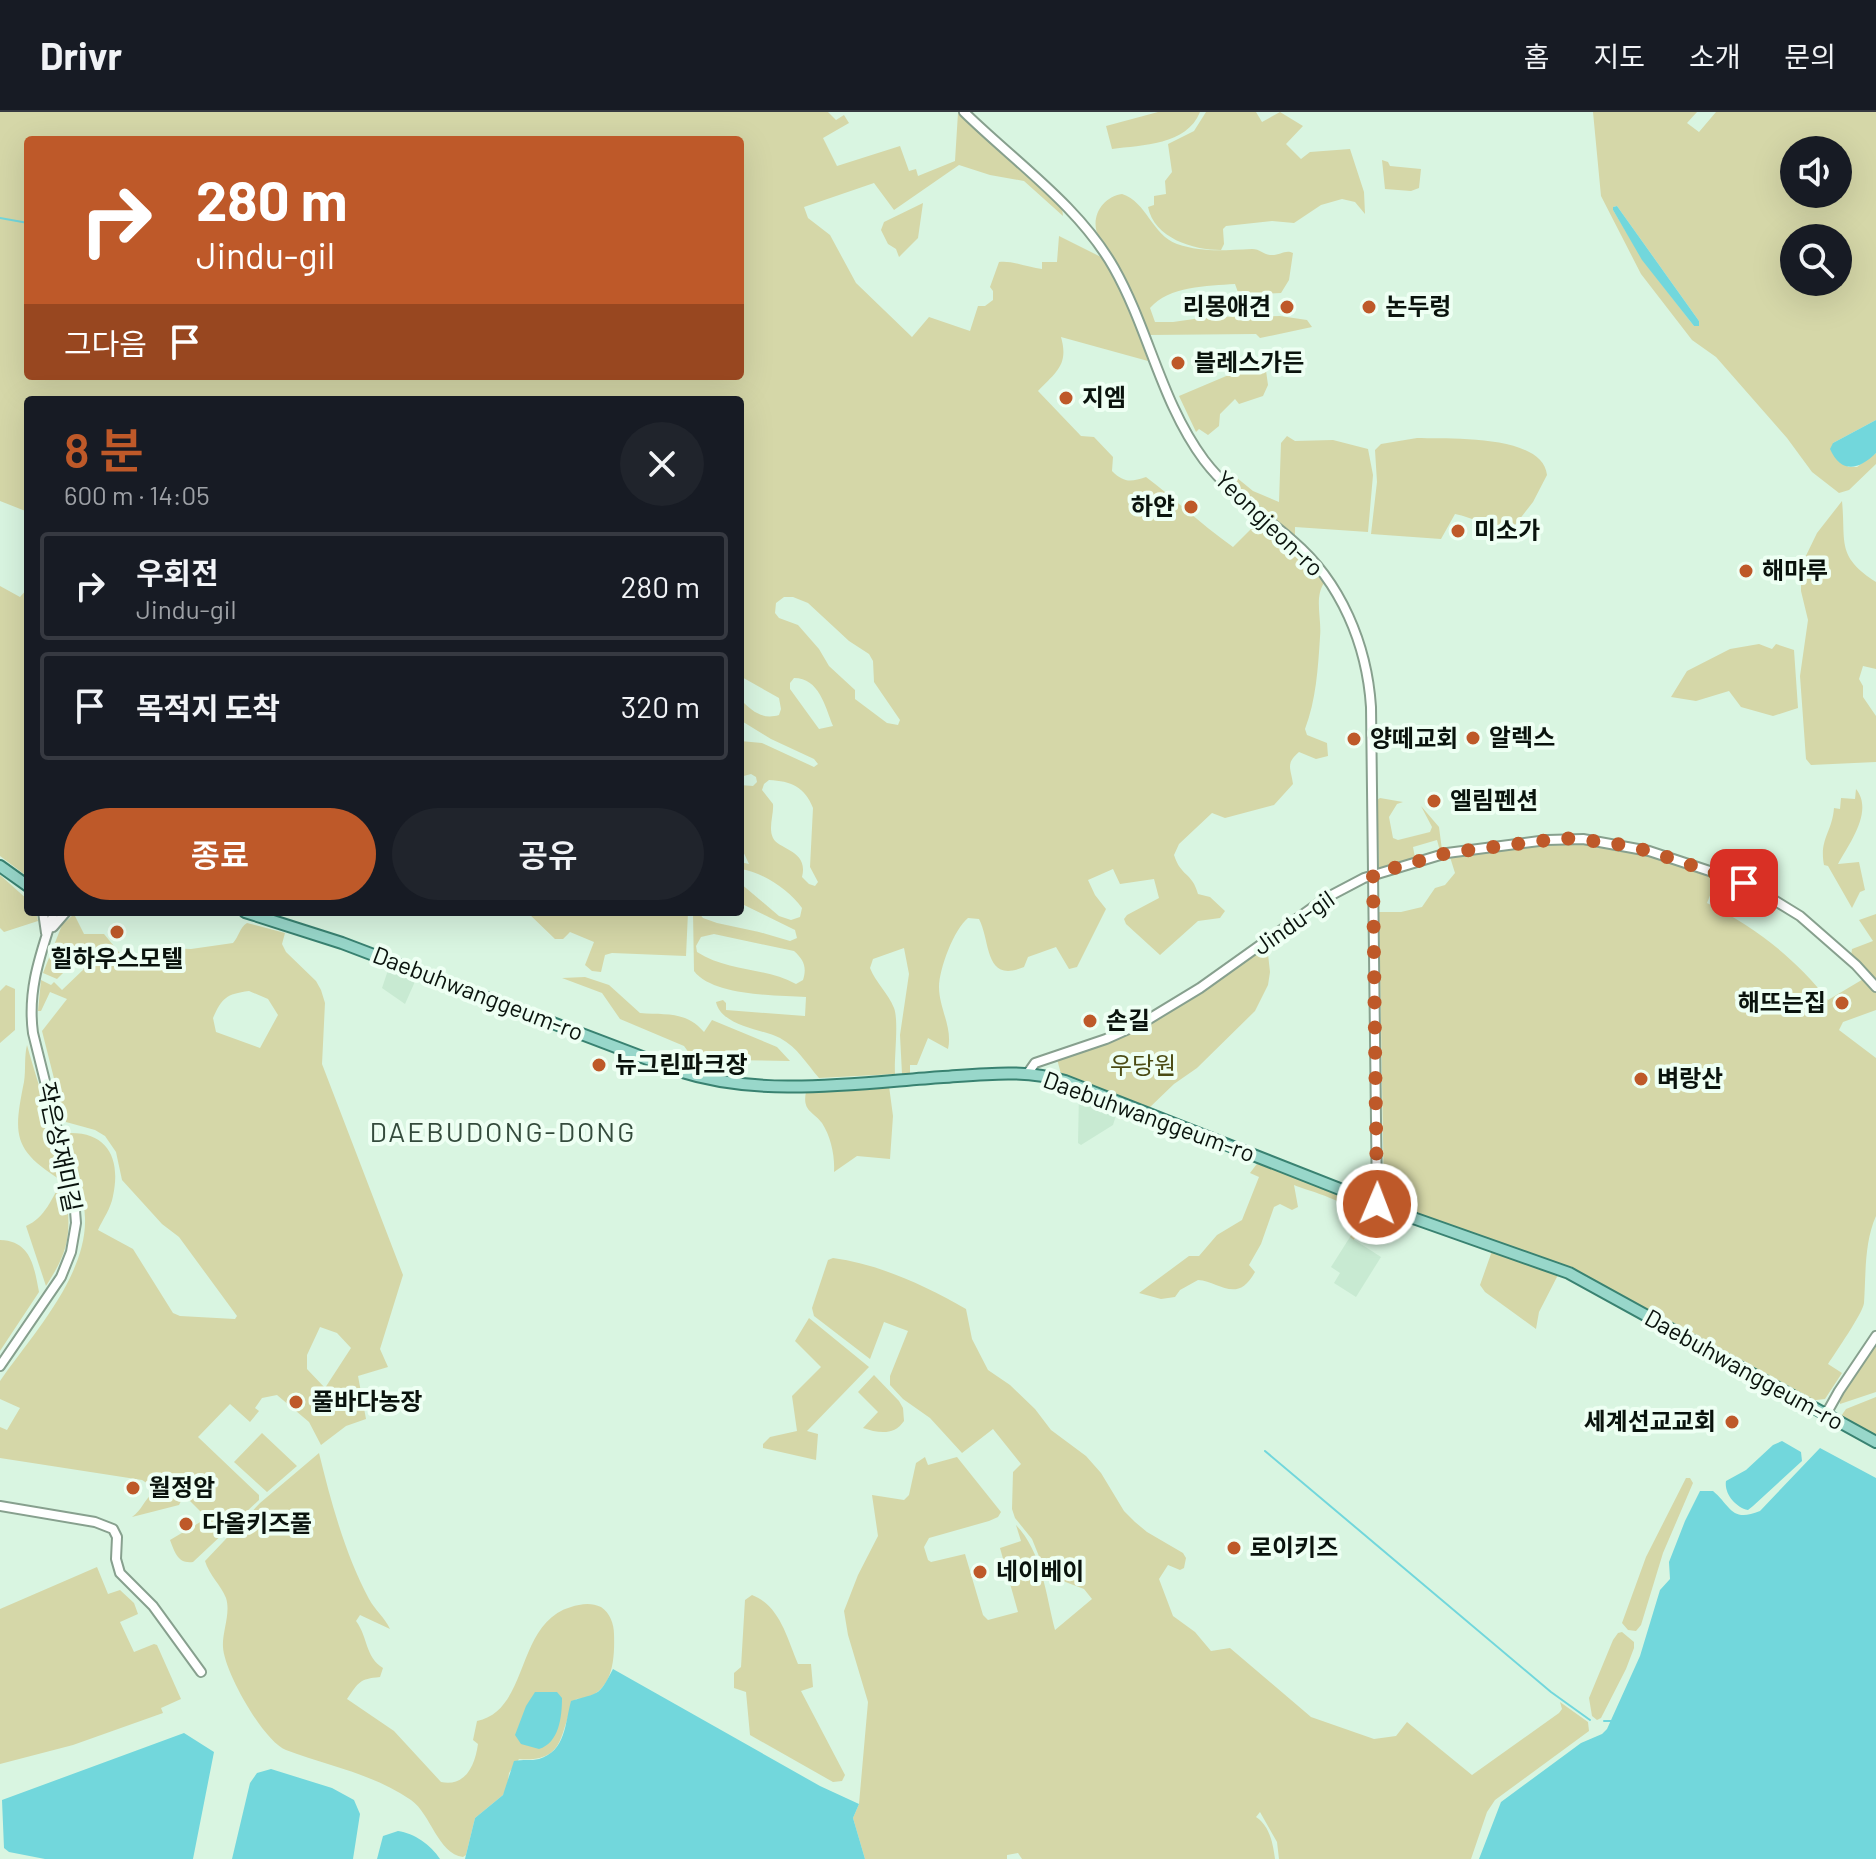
<!DOCTYPE html>
<html lang="ko">
<meta charset="utf-8">
<style>
body{margin:0;font-family:Barlow,"Noto Sans KR",sans-serif;background:#20242c;color:#f1f3f6;height:100vh;display:flex;flex-direction:column;font-size:30px;white-space:nowrap}
*{box-sizing:border-box;margin:0}
p{font-size:26px;color:#9ea1a6}
.icon{flex:none;width:44px;height:44px;fill:none;stroke:currentColor;stroke-width:2;stroke-linecap:round;stroke-linejoin:round}
.map{position:relative;flex:1;overflow:hidden}
.sheet{position:absolute;left:24px;top:284px;width:720px;height:520px;display:flex;flex-direction:column;background:#171b24;border-radius:8px;box-shadow:0 8px 32px #0002}
.sheet>*{flex:none}
.banner{position:absolute;left:24px;top:24px;width:720px;height:244px;border-radius:8px;box-shadow:0 8px 32px #0002;background:#be5929;color:#fff;overflow:hidden}
.controls{position:absolute;left:1780px;top:24px;display:grid;gap:16px}
.controls a{display:grid;place-items:center;width:72px;height:72px;border-radius:50%;background:#171b24;box-shadow:0 8px 32px #0002;font-size:40px}
.pin{position:absolute;display:grid;place-items:center;width:68px;height:68px;color:#fff;margin:-34px;border-radius:16px;box-shadow:0 4px 12px #0006}
.me{position:absolute;width:88px;margin:-44px;rotate:1deg;stroke-linejoin:round;filter:drop-shadow(0 0 6px #0008)}
.turn{display:flex;align-items:center;gap:28px;height:168px;padding:0 40px;font-size:36px}
.turn .icon{width:104px;height:104px;stroke-width:2.5}
.turn b{display:block;font-size:56px;line-height:68px}
.then{display:flex;align-items:center;height:76px;padding:0 40px;background:#0003;gap:16px;font-size:30px}
.round{display:grid;place-items:center;flex:none;width:84px;height:84px;border-radius:42px;background:#20242c}
.headline{display:flex;align-items:center;justify-content:space-between;height:136px;padding:0 40px}
h1{font-size:48px;font-weight:600;line-height:60px;color:#be5929}
.action{display:flex;gap:16px;margin-top:auto;padding:16px 40px}
.action a{flex:1;height:92px;border-radius:48px;background:#be5929;color:#fff;font-size:32px;font-weight:600;line-height:92px;text-align:center}
.action a+a{background:#20242c;color:#f1f3f6}
ul{padding:0;list-style:none}
li{display:flex;align-items:center;gap:24px;height:108px;margin:0 16px 12px;padding:0 24px;border:4px solid #363941;border-radius:8px}
li div{flex:1}
li b{display:block;font-size:30px}
li em{font-style:normal}
header{display:flex;align-items:center;gap:48px;box-sizing:border-box;height:112px;padding:0 40px;background:#171b24;border-bottom:2px solid #363941}
header strong{font-size:38px}
nav{display:flex;gap:44px;margin-inline-start:auto;font-size:28px}
.map>svg:first-child{display:block}
.built{fill:#c8ead2}
.green{fill:#d5d7a8;fill-rule:evenodd}
.water{fill:#72d7dc}
.lines{fill:none;stroke-linecap:round;stroke-linejoin:round}
.stream{stroke:#72d7dc;stroke-width:2}
.minor-casing{stroke:#87a08e;stroke-width:12}
.major-casing{stroke:#398271;stroke-width:14}
.minor{stroke:#fff;stroke-width:8}
.major{stroke:#98d7ca;stroke-width:10}
.route{stroke:#be5929;stroke-width:14;stroke-dasharray:0 25.2}
.poi-dot{fill:#be5929;stroke:#eefff3;stroke-width:3}
.labels{text-anchor:middle;stroke-width:8;stroke-linejoin:round;paint-order:stroke}
.poi-label{font-size:24px;font-weight:bold;fill:#0a130d;stroke:#eefff3;text-anchor:start}
.street-label{font-size:24px;fill:#0a130d;stroke:#eefff3}
.park-label{font-size:24px;fill:#4b4b14;stroke:#eefff3}
.quarter-label{font-size:28px;letter-spacing:2px;fill:#344b3c;stroke:#eefff3}
</style>
<header>
<strong>Drivr</strong>
<nav><a>홈</a><a>지도</a><a>소개</a><a>문의</a></nav>
</header>
<div class="map">
<svg width="1876" height="1747" viewBox="0 0 1876 1747">
<rect width="100%" height="100%" fill="#d9f5e1"/>
<path class="built" d="M389,855L417,865L405,892L382,876Z
M1079,981L1118,997L1113,1013L1081,1033L1078,1031Z
M1350,1125L1381,1145L1356,1185L1334,1171L1340,1161L1331,1155Z"/>
<path class="green" d="M0,0H828L836,8L844,3L849,11L823,26L837,54L900,34L909,59L916,57L918,64L955,49L958,1L1062,96L1063,104L1024,69L990,63L959,53L894,98L874,71L804,95L808,106L830,123L856,171L912,225L929,205L970,219L978,194H985L993,188V179L990,175L999,150C1012,148 1029,156 1042,157V150H1057L1059,124L1103,146L1129,195L1148,249L1061,225C1069,253 1056,260 1038,279L1081,324L1094,325L1113,345L1112,359C1124,371 1131,370 1146,365C1176,388 1202,413 1233,435L1260,408C1284,428 1305,446 1324,471C1314,486 1322,507 1320,525C1318,557 1316,588 1305,617L1307,623L1327,631L1328,644L1316,647L1299,640C1285,652 1291,656 1293,672L1274,693L1225,706L1212,701L1179,732L1174,743C1181,765 1192,760 1198,782L1210,785L1225,799L1220,806L1198,809L1160,843L1126,812L1124,807L1127,803L1159,786L1154,767L1120,772L1113,757L1088,768L1095,783L1106,797L1077,855L1069,857L1056,835L1028,845L1024,855C984,872 991,830 979,807L968,806C954,817 939,857 939,875C939,896 953,916 948,937L928,926L917,953H910V961L902,962L900,923L909,862L904,836L873,847L870,856C876,871 888,881 894,896C899,909 894,945 895,962L819,966C806,951 798,936 780,926C762,917 721,914 716,890L723,888L726,891V898L805,904L806,885C775,883 713,884 694,859L693,800H698L703,806L717,811L759,820L790,829L797,826L795,818L740,791V771L779,804L791,808L800,805L802,796C789,778 763,760 740,757V750L749,752L740,733V673L753,674L757,670L756,665L751,662L740,665V629L762,631L814,655L818,652L814,647L771,627L740,608V587C752,599 762,608 779,603L781,597L779,586L740,564V448L744,443L740,438V288H28V400L0,389ZM28,28H740V264H28ZM784,485H793L808,491L849,529L869,542L873,549L874,570L900,608L898,613L887,611L855,587V578L829,554L819,537L798,513L779,506L775,501L776,491ZM794,566C819,566 825,594 833,614L819,617L790,577V571ZM769,668C791,669 805,675 813,696L810,755L818,770L815,774L809,772L802,765C809,738 779,738 773,726C768,716 774,702 773,692L762,678L764,672ZM714,822L794,839C804,848 807,855 803,868L796,872C765,855 728,860 697,840L696,834L701,825Z
M1158,0H1200C1187,33 1142,33 1112,37L1106,14Z
M1206,0H1256L1262,10L1280,0L1303,14L1286,32L1301,47L1310,40L1350,37L1364,80L1365,102L1355,90L1342,87L1321,93L1294,111L1272,109L1226,114L1223,117L1224,132L1221,138C1193,138 1154,126 1148,95L1154,93V84L1166,82L1165,69L1172,60L1168,32L1194,19Z
M1593,0H1697L1687,11L1699,20L1716,0H1876V308L1833,331L1848,355H1857L1876,341V352L1849,378L1839,381L1812,360L1787,326L1716,245L1692,228L1641,162L1601,84ZM1794,38H1838V82H1794ZM1617,94L1699,209V214H1694L1643,148L1613,98V95ZM1794,126H1838V170H1794Z
M1382,48L1388,50L1390,54L1421,57L1419,76L1411,79L1385,77Z
M1122,82C1147,90 1152,123 1177,132C1204,141 1225,138 1252,137C1260,137 1263,142 1270,143C1280,144 1285,137 1293,141L1289,168L1281,181L1239,183L1235,172C1207,174 1169,174 1150,196L1155,210H1173L1208,205L1280,204L1307,208L1312,215L1260,226L1256,222L1148,223C1140,203 1133,183 1123,164C1116,150 1106,139 1099,126C1089,106 1102,85 1122,82Z
M923,91L918,126L899,145L896,137L888,132L881,118L884,110Z
M1264,244L1268,273L1263,284L1239,292L1235,287L1220,302L1219,314L1208,323L1199,317L1196,320L1179,284L1231,262L1230,259Z
M1287,324L1295,329L1333,328L1368,337L1373,363L1368,420L1295,415V425L1235,376L1231,361L1253,379L1279,390L1281,331Z
M1417,326C1448,327 1543,322 1547,363L1533,390L1515,413C1491,421 1478,406 1455,402L1441,427L1371,422L1377,370L1375,338L1381,332Z
M1842,389C1846,431 1836,444 1876,470V557L1863,554L1859,567L1863,574V585L1876,604V650L1811,653L1806,647L1800,564L1808,508L1801,479V454L1817,421Z
M0,474L20,485L28,476V765L0,744Z
M1759,532L1772,537L1776,532L1794,538L1798,596L1773,604L1741,595L1729,579L1696,589L1671,585L1687,559L1730,537Z
M1856,677C1874,699 1849,732 1838,752L1859,750L1865,778L1860,780L1852,796L1828,754L1824,753C1819,727 1832,721 1834,696L1840,697L1841,686L1855,687Z
M1380,686L1403,690L1397,692L1389,705L1393,726L1398,728L1430,720L1432,715L1421,694L1439,715L1442,738L1440,739L1437,728L1413,735L1415,746L1379,757L1377,688Z
M1574,729L1633,738L1717,766L1707,791C1755,815 1795,846 1828,888L1865,866L1876,881V898L1843,910L1839,918L1876,946V1104C1864,1131 1866,1163 1864,1191C1863,1201 1835,1241 1828,1252L1842,1261L1825,1287L1807,1289L1591,1167L1392,1092L1384,1083L1379,800H1401L1422,795L1435,776L1445,773L1455,761L1450,745Z
M0,763L28,788V800H36L38,809L4,820L0,816Z
M527,800H688L686,844L612,841L605,843L601,860L592,859L585,853L594,830L570,820L563,827H555Z
M74,802L84,822H104L133,857L148,852L170,836L191,837L233,831C239,825 239,816 247,811L285,821L282,832L286,840L316,869L321,878L325,891L322,952L403,1163L380,1237L388,1255L358,1264L366,1307L346,1314L321,1333L309,1310L277,1283L262,1286L255,1296L259,1299L250,1310L230,1292L198,1325L259,1383V1388L193,1450C178,1452 175,1441 170,1428L207,1406L189,1388L181,1389L179,1393L132,1405C142,1398 144,1388 153,1381V1375L142,1368L0,1346V1315L7,1318L20,1296L0,1287V1269C32,1223 87,1164 85,1106C84,1077 75,1048 67,1021C108,1019 121,1047 113,1084C111,1096 103,1107 98,1118L133,1137L173,1201L180,1204L235,1207L237,1204L179,1125L162,1112L122,1068L116,1040L105,1024L95,1018L66,1010L64,1006L42,919L67,887L50,880L41,899H38L41,868L51,873L54,870L62,878L84,857L76,848L57,867L43,861L62,813ZM249,879L268,887L278,903L260,936L216,920L213,906C222,886 226,882 249,879ZM320,1215L337,1221L351,1236L325,1276L307,1257V1243Z
M1876,802V870L1851,844L1852,837L1873,829L1859,808Z
M1267,833L1270,860L1268,873L1255,899L1197,956L1174,972L1148,997L1061,962L1057,947C1123,930 1164,905 1220,868V866Z
M585,865L609,873L640,901C666,903 686,899 704,920L712,908L777,935L790,949L722,948L721,953L716,957L697,952L684,934L620,907L602,881L562,866Z
M6,873L15,877V918L0,931V879Z
M27,933C41,984 76,1079 67,1128C64,1145 55,1160 46,1174L26,1114C45,1106 52,1086 62,1069C13,1038 13,1024 24,970C26,958 24,945 27,933Z
M889,974L893,1004L890,1047L857,1044L834,1060C835,1044 831,1025 822,1011C813,999 802,999 806,980Z
M1259,1049L1360,1092L1364,1103L1354,1128L1350,1125C1353,1120 1357,1114 1357,1107C1355,1090 1308,1079 1294,1073L1298,1095L1292,1098L1280,1092L1274,1095L1261,1132L1249,1153L1255,1160C1237,1193 1219,1169 1198,1168L1180,1178L1175,1185L1161,1187L1139,1181L1189,1144H1199L1217,1123L1242,1108L1259,1065L1250,1061Z
M0,1128C31,1129 34,1154 39,1180L0,1239Z
M1492,1139L1558,1163L1539,1200L1536,1217L1485,1180L1480,1173Z
M833,1146C879,1152 926,1174 966,1197L972,1227L988,1258L1010,1273L1035,1297L1051,1318L1086,1344L1101,1361L1124,1399L1135,1410L1147,1420L1183,1441L1186,1446L1184,1456L1180,1458L1168,1453L1159,1467L1173,1504L1195,1520L1211,1539L1230,1536L1311,1605L1374,1627L1396,1624L1407,1610L1472,1663L1559,1601L1562,1597L1560,1590L1588,1610L1589,1619L1495,1688L1487,1700L1471,1747H1279L1277,1730L1260,1700L1256,1705C1270,1714 1273,1732 1275,1747H1022L1018,1741L1007,1743V1747H865L853,1706L859,1692L868,1590L848,1523L844,1499L858,1463L878,1424L872,1383L904,1388L909,1383L916,1351L925,1345L928,1353L957,1345L1001,1400L998,1405L989,1409L929,1426L924,1435L928,1448L931,1450L965,1442L983,1503L988,1508L1018,1500L1000,1436L1021,1429L1016,1413C1042,1440 1046,1483 1055,1518L1092,1487L1084,1477L1055,1466L1049,1469L1032,1427L1015,1406L1012,1397L1013,1360L1021,1352L993,1317L962,1341L930,1306L903,1287L890,1273V1264L908,1219L884,1210L870,1247L814,1204L812,1196L828,1148Z
M809,1206L869,1255L807,1319L818,1322L816,1348L763,1336V1332L770,1325L797,1319L792,1284L821,1255L795,1229Z
M1876,1230V1280L1840,1292L1839,1286Z
M874,1263L899,1289L903,1296L904,1309C894,1324 878,1321 863,1316L878,1300L858,1280Z
M1876,1285V1326L1839,1307L1846,1297Z
M262,1321L297,1354L267,1380L234,1350Z
M319,1341C331,1390 345,1442 369,1487C375,1498 385,1506 390,1517L360,1503L356,1509C368,1525 365,1545 383,1556L380,1565C359,1567 359,1570 347,1587L394,1619L441,1670C466,1675 475,1653 478,1632L473,1628L477,1609C530,1598 515,1511 571,1495C580,1492 591,1490 601,1495C610,1501 614,1512 614,1522C615,1551 612,1585 576,1587C558,1617 569,1651 519,1647L509,1661L507,1676L503,1683L475,1706L466,1743L463,1745C438,1742 431,1702 411,1688C373,1662 329,1654 286,1638C263,1629 224,1559 223,1535C222,1520 231,1501 226,1486C221,1473 209,1463 205,1449L260,1391Z
M1686,1366H1690L1693,1371L1663,1441L1641,1513L1636,1519L1628,1518L1622,1511L1646,1445Z
M97,1455L108,1482L120,1478L134,1491L138,1502L120,1510L134,1540L154,1532L157,1533L181,1587L161,1596L163,1601L73,1633L0,1652V1497Z
M752,1483C780,1494 787,1526 798,1552H811L813,1575L801,1579L845,1663L842,1669L833,1670L750,1623L746,1580L734,1576V1561L741,1555L745,1488Z
M1622,1520L1634,1530V1536L1626,1557L1601,1606L1597,1608L1592,1604L1589,1586L1613,1528L1618,1521Z"/>
<path class="water" d="M1617,94L1699,209V214H1694L1642,148L1613,98V95Z
M1876,308V341C1859,358 1841,362 1830,337L1833,331Z
M1782,1329L1801,1340L1802,1349L1753,1394L1748,1398C1735,1395 1724,1381 1726,1369L1746,1358L1773,1333Z
M1820,1336L1876,1366V1747H1479L1501,1690L1581,1631L1602,1622L1607,1617L1640,1544L1660,1478L1670,1467L1669,1450L1685,1409L1700,1379H1713C1731,1394 1731,1411 1760,1399Z
M613,1557L820,1674L859,1692L853,1706L865,1747H465L475,1706L503,1683L514,1649C523,1647 531,1649 539,1647C566,1639 565,1611 571,1589C599,1580 598,1586 613,1557Z
M535,1580H557L562,1586C562,1605 559,1631 539,1637L521,1632L515,1623L526,1594Z
M184,1621L214,1640L193,1747H45L9,1740L4,1736L2,1688Z
M271,1657L332,1676L354,1688L360,1702L353,1747H232L250,1671L257,1661Z
M398,1719C414,1721 431,1733 440,1747H377L383,1724Z"/>
<g class="lines">
<path class="stream" d="M0,106L28,111
M1265,1339L1551,1580L1590,1608
M1604,1609H1611"/>
<g class="minor-casing">
<path id="minor" d="M964,0C1015,50 1079,94 1114,156C1149,218 1161,290 1204,348C1229,381 1262,402 1293,429C1341,470 1367,533 1371,595L1377,1092
M43,800L46,821
M53,815L66,800
M1028,961L1035,951L1106,927L1144,910L1200,876L1326,786L1364,766L1447,741L1547,728L1583,727L1649,739L1746,771L1800,804L1856,853L1876,875
M0,1254L61,1165L71,1140L76,1111L74,1086L33,921C27,877 41,841 54,800
M1825,1304L1839,1279L1876,1224
M0,1394L95,1410L113,1417L117,1425L116,1447L120,1461L153,1494L201,1560"/>
</g>
<g class="major-casing">
<path id="major" d="M0,754L28,774
M245,800L342,831L679,959C763,986 857,971 943,965C985,962 1025,957 1065,969L1416,1107L1569,1161L1876,1330"/>
</g>
<use href="#minor" class="minor"/>
<use href="#major" class="major"/>
</g>
<g class="lines">
<path class="route" d="M1377,1092L1373,762L1447,741L1564,726L1613,731L1649,739L1744,771"/>
</g>
<g class="poi-dot">
<circle cx="1287" cy="195" r="8"/>
<circle cx="1369" cy="195" r="8"/>
<circle cx="1178" cy="251" r="8"/>
<circle cx="1066" cy="286" r="8"/>
<circle cx="1191" cy="395" r="8"/>
<circle cx="1458" cy="419" r="8"/>
<circle cx="1746" cy="459" r="8"/>
<circle cx="1473" cy="626" r="8"/>
<circle cx="1354" cy="627" r="8"/>
<circle cx="1434" cy="689" r="8"/>
<circle cx="117" cy="820" r="8"/>
<circle cx="1842" cy="891" r="8"/>
<circle cx="1090" cy="909" r="8"/>
<circle cx="599" cy="953" r="8"/>
<circle cx="1641" cy="967" r="8"/>
<circle cx="296" cy="1290" r="8"/>
<circle cx="1732" cy="1310" r="8"/>
<circle cx="133" cy="1376" r="8"/>
<circle cx="186" cy="1412" r="8"/>
<circle cx="1234" cy="1436" r="8"/>
<circle cx="980" cy="1460" r="8"/>
</g>
<g class="labels">
<g class="poi-label">
<text x="1271" y="203" text-anchor="end">리몽애견</text>
<text x="1385" y="203">논두렁</text>
<text x="1194" y="259">블레스가든</text>
<text x="1082" y="294">지엠</text>
<text x="1175" y="403" text-anchor="end">하얀</text>
<text x="1474" y="427">미소가</text>
<text x="1762" y="467">해마루</text>
<text x="1489" y="634">알렉스</text>
<text x="1370" y="635">양떼교회</text>
<text x="1450" y="697">엘림펜션</text>
<text x="117" y="855" text-anchor="middle">힐하우스모텔</text>
<text x="1826" y="899" text-anchor="end">해뜨는집</text>
<text x="1106" y="917">손길</text>
<text x="615" y="961">뉴그린파크장</text>
<text x="1657" y="975">벼랑산</text>
<text x="312" y="1298">풀바다농장</text>
<text x="1716" y="1318" text-anchor="end">세계선교교회</text>
<text x="149" y="1384">월정암</text>
<text x="202" y="1420">다올키즈풀</text>
<text x="1250" y="1444">로이키즈</text>
<text x="996" y="1468">네이베이</text>
</g>
<g class="street-label">
<text transform="translate(1269 412) rotate(44)" y="8">Yeongjeon-ro</text>
<text transform="translate(1294 811) rotate(-35)" y="8">Jindu-gil</text>
<text transform="translate(478 882) rotate(21)" y="8">Daebuhwanggeum-ro</text>
<text transform="translate(1149 1005) rotate(20)" y="8">Daebuhwanggeum-ro</text>
<text transform="translate(59 1035) rotate(78)" y="8">작은상재미길</text>
<text transform="translate(1744 1258) rotate(29)" y="8">Daebuhwanggeum-ro</text>
</g>
<g class="park-label">
<text x="1143" y="962">우당원</text>
</g>
<g class="quarter-label">
<text x="503" y="1030">DAEBUDONG-DONG</text>
</g>
</g>
</svg>
<div class="controls">
<a><svg class="icon" aria-label="sound" viewBox="0 0 24 24"><path d="M4 9h4l5-4v14l-5-4H4zM17 9q2 3 0 6"/></svg></a>
<a><svg class="icon" aria-label="search" viewBox="0 0 24 24"><circle cx="10" cy="10" r="6"/><path d="M15 15l6 6"/></svg></a>
</div>
<div class="pin" style="left:1744px;top:771px;background:#d93025"><svg class="icon" aria-label="arrive" viewBox="0 0 24 24"><path d="M6 21V4h12l-3 4 3 4H6"/></svg></div>
<svg class="me" style="left:1377px;top:1092px" viewBox="-20 -20 40 40"><circle r="17" fill="#be5929" stroke="#fff" stroke-width="3"/><path d="M0-11L8 9 0 5-8 9z" fill="#fff"/></svg>
<div class="banner">
<div class="turn"><svg class="icon" aria-label="right" viewBox="0 0 24 24"><path d="M7 20v-9h11M14 6l5 5-5 5"/></svg><div><b>280 m</b>Jindu-gil</div></div>
<div class="then">그다음<svg class="icon" aria-label="arrive" viewBox="0 0 24 24"><path d="M6 21V4h12l-3 4 3 4H6"/></svg></div>
</div>
<section class="sheet">
<div class="headline"><div><h1>8 분</h1><p>600 m · 14:05</p></div><a class="round"><svg class="icon" aria-label="close" viewBox="0 0 24 24"><path d="M6 6l12 12M18 6L6 18"/></svg></a></div>
<ul>
<li><svg class="icon" aria-label="right" viewBox="0 0 24 24"><path d="M7 20v-9h11M14 6l5 5-5 5"/></svg><div><b>우회전</b><p>Jindu-gil</p></div><em>280 m</em></li>
<li><svg class="icon" aria-label="arrive" viewBox="0 0 24 24"><path d="M6 21V4h12l-3 4 3 4H6"/></svg><div><b>목적지 도착</b></div><em>320 m</em></li>
</ul>
<div class="action"><a>종료</a><a>공유</a></div>
</section>
</div>
